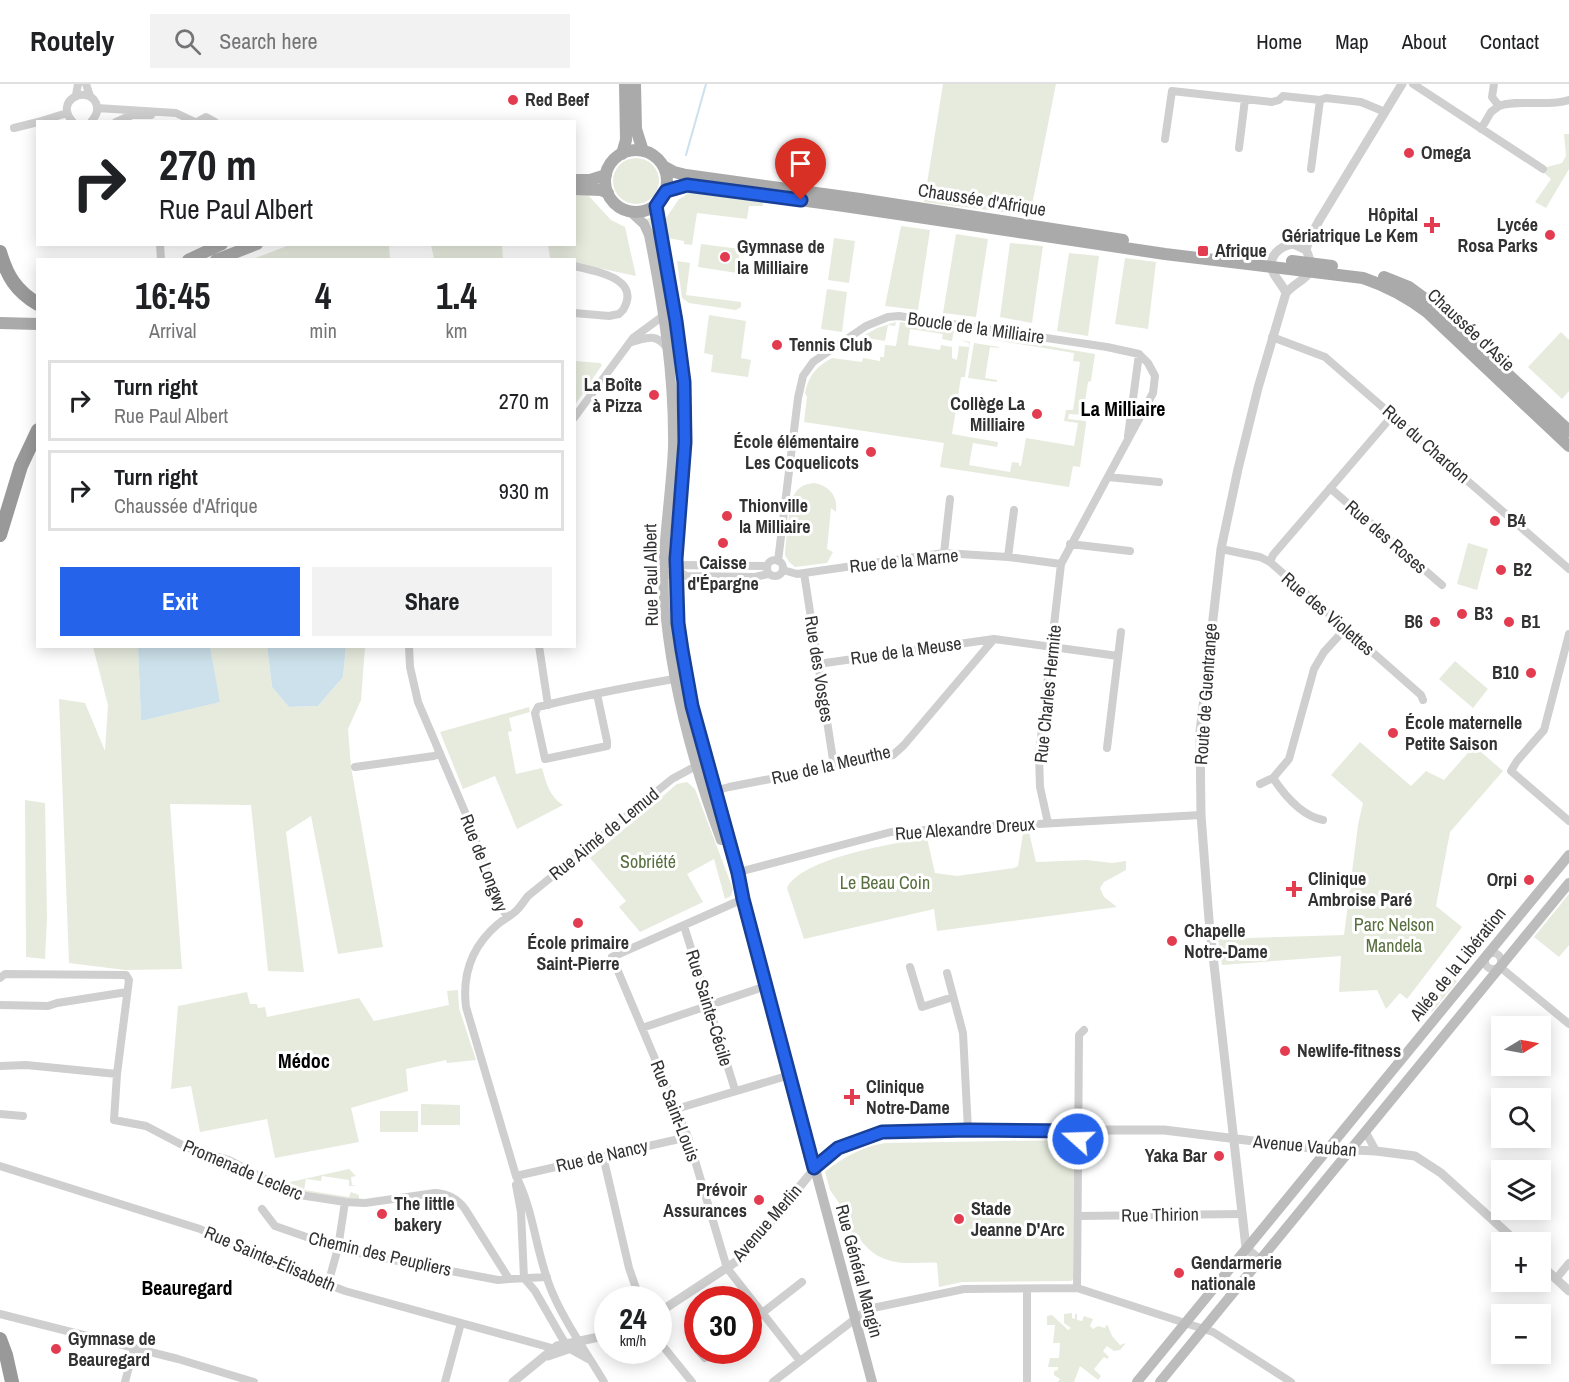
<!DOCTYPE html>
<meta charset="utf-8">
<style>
body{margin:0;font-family:"Archivo Narrow",sans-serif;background:#f2f2f2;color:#202124;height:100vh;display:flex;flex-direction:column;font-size:22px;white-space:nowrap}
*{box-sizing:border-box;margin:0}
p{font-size:20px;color:#757577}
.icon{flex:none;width:33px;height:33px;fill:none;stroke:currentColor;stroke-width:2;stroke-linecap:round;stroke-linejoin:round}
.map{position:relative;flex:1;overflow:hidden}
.panel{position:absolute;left:36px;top:174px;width:540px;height:390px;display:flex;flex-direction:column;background:#fff;border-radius:0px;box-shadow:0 3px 15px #0003}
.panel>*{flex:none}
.banner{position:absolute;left:36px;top:36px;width:540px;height:126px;border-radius:0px;box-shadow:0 3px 15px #0003;background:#fff;color:#202124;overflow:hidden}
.needle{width:39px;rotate:80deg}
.buttons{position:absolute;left:1491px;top:932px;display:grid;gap:12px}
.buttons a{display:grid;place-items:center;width:60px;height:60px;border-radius:0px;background:#fff;box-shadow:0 3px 15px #0003;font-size:30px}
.speed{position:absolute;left:594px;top:1202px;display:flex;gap:12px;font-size:30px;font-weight:700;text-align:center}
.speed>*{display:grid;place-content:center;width:78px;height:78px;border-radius:50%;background:#fff;box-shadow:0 3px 15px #0003;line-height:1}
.speed small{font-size:15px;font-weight:400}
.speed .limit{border:9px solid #d22;background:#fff;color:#111}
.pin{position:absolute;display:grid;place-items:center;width:51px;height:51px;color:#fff;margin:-62px -26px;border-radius:50% 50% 50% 0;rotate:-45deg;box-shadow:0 0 6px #0007}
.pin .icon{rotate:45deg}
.me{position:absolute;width:66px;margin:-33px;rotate:290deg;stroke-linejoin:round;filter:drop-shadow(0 0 4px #0008)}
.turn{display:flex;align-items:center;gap:21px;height:126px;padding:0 24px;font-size:27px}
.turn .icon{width:78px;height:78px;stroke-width:2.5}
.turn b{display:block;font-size:42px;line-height:51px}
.eta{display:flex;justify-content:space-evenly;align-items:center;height:102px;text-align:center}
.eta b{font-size:36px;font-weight:700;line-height:42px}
.primary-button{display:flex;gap:12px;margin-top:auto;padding:12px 24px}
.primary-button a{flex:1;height:69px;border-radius:0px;background:#2563eb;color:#fff;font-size:24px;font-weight:700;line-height:69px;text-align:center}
.primary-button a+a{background:#f2f2f2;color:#202124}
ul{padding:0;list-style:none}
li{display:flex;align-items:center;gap:18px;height:81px;margin:0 12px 9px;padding:0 12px;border:3px solid #e0e0e0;border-radius:0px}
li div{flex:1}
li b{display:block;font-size:22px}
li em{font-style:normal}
header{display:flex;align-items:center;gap:36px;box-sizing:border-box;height:84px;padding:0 30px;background:#fff;border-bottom:2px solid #e0e0e0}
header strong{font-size:28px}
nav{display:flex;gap:33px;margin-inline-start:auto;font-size:21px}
.search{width:420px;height:54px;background:#f2f2f2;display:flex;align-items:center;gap:15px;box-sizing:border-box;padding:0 21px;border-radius:0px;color:#757577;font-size:22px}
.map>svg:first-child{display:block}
.green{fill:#e6ebde}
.water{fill:#cce1eb}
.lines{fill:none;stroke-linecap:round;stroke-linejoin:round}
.stream{stroke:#cce1eb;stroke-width:2}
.minor{stroke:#cfcfcf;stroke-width:8}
.tertiary{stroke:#cfcfcf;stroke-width:9}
.secondary{stroke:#bcbcbc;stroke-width:10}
.primary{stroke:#aaa;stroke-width:12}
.motorway{stroke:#999;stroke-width:14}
.route-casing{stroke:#184099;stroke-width:15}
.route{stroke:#2563eb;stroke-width:10}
.poi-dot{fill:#e33b4f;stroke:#fff;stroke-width:2}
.labels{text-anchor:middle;stroke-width:6;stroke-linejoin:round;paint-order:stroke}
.poi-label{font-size:18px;font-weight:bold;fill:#323232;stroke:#fff;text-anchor:start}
.street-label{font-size:18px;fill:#323232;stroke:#fff}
.park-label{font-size:18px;fill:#586f3f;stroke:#fff}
.neighbourhood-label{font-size:20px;font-weight:bold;fill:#000;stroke:#fff}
</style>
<header>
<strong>Routely</strong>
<div class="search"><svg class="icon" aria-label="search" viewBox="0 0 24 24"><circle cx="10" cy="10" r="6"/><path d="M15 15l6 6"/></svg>Search here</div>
<nav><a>Home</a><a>Map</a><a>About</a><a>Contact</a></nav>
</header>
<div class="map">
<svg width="1569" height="1298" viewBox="0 0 1569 1298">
<rect width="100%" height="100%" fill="#fff"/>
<path class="green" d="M943,0H1056L1031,126L1028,131L924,118Z
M1564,50H1569V85L1546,124L1535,118L1551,95L1544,89L1547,83L1562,79L1566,72Z
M613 97a23 23 0 1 1 46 0a23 23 0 1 1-46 0Z
M688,107L763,116V122H749L747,135L697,129L692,161L684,160V157L668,154L664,137L679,115L686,111Z
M587,110L611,136L625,143L636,192L575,179L574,176L550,174L548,161L574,160L575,111Z
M653,133L665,194L680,293L682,342L671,476L670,465L677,349L646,135Z
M901,142L930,146L918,226L885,222Z
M956,150L988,155L976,233L943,229Z
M834,154L855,157L849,199L828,196Z
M1010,159L1043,162L1032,239L1000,233Z
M292,160L389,161L390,175H253Z
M701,160L740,165L737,189L698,183Z
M431,161H502L503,175H434Z
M1069,169L1099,172L1088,252L1057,247Z
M1125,174L1156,178L1148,245L1115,240Z
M677,177L690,179L686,211L741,218V223L736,226L689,219L682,214Z
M827,205L847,208L842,248L821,245Z
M709,231L746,237L741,274L751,276L748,293L711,288L713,271L704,269Z
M896,238L895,242L888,241L885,257L867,254L865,251L877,244Z
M900,238L954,246L952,257L942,255L943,250L910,245L908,261L940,266L941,261L952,263V274L957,276L959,262L969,263V259L960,256L970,258L965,293H961L952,350L998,358L997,363L973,359L969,381L1010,388L1012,378L1019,379V382H1021L1026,354L1074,362L1078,339L1064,337L1066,326H1073L1080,278L1073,277L1074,269L989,255L990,252L1095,270L1091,297L1088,298L1083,331L1069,330L1068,335L1086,337V341L1080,383L1073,382L1069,403L940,383L944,359L804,338L807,313L805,309C809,291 816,283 832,274L862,278L863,274L880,277V273H884L885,261L896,262Z
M1561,248L1569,256V307L1562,315L1528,283Z
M974,259L999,263V264L990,263L985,294L997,296V298L968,294Z
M575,277L600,279L602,281L575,321Z
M814,399C830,402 838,412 836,428L831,424L827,465L833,468L827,479L795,483L789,478L785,471C785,461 787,452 788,442C790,422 790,401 814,399Z
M1468,459L1488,465L1477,506L1457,500Z
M667,496L672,498L702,671L697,672L677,593Z
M93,563H138L141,637L219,618L210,563H267L272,603L289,623L318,622L343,593L346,563H365L361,616L348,645L351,683L383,863L338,870L311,732L286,748L304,888L268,887L251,721L170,720L182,885L125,886L69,879L59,615L85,619L105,667L108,621Z
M1455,577L1488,605L1473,624L1439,595Z
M529,623L530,628L509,634L512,647L508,648L516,690L542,684C546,699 550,713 563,721L517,745L495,692L463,705L440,648Z
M1360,658L1411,702L1426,687L1444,696L1474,662L1503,687L1450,748L1436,822L1462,843L1407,915L1400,909L1386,925L1377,906L1339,908L1341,872L1222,881L1218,855L1344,851L1358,741L1363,719L1331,691Z
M687,698L695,705L733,805L731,812L725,815L714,775L687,790L703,818L640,848L619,823L626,817L590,774L677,700Z
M25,716L45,719L47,833L45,875L26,873Z
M1029,748L1036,778L1087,776L1112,779L1126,777V786L1104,798L1100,804L1104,813L1117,823L937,847L934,825L804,855L787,804C801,774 895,759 927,754L935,789L957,792L1014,784L1018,782L1023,749Z
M1569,810V861L1559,873L1534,853Z
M1453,894L1457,897L1432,928L1427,924Z
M458,906L459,924L476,976L447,979L446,976L406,985L408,1007L351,1024L359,1058L275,1074L267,1035L200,1048L191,1002L171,1005L178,922L247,908L250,920H257L258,924L265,923L267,933L359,914L374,937L449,921L447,907Z
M421,1020L460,1021V1041H421Z
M380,1027H418V1048H380Z
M1071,1056L1074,1059L1073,1195L1071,1197L962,1198L939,1203L937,1179C930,1178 921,1179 913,1179C887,1180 869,1171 856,1149L851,1150L839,1119L830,1106L825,1088C843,1073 862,1063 885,1059Z
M349,1085L356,1092L351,1093L352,1101L357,1102H349V1096L322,1092L321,1097L306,1095L304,1106L349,1113L351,1108L359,1111V1115C339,1115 297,1112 281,1100Z
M1072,1229V1234L1075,1235V1230H1077V1236L1082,1237L1084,1232L1093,1235L1090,1242L1093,1245L1098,1242L1105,1244L1106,1241L1108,1242L1112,1252L1120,1261L1126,1259L1120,1266L1114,1267L1107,1262L1103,1267L1109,1273L1107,1275L1104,1273L1094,1285L1101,1292L1098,1296L1080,1282L1074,1298H1058L1060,1295L1054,1291V1287L1058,1286V1283H1048L1050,1274H1059L1060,1259H1053L1055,1241H1047V1232L1052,1231L1068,1246L1071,1244L1064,1239V1230Z"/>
<path class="water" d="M138,563H210L220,618L141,637Z
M267,563H346L343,593L318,622L289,623L272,603Z"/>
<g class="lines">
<path class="stream" d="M686,71L706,0"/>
<path class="minor" d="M86,0L90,12
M1413,0L1543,85
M76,11L78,0
M1499,22C1518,15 1548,23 1569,16
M97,24L176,29L195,38
M38,38L67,29
M73,38C53,17 87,0 96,19C99,27 96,32 91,38
M116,38L132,31H151
M197,38L206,33L215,38
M14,44L38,38
M1481,45L1491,28L1499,22L1492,13L1494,0
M1165,55L1172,7L1272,18L1279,16L1283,12L1320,16L1326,14L1361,18L1385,28
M1239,64L1245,15
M1311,85L1320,16
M160,160L161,176
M574,182C595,187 642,194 623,226L619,230L609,232L574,229
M1272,253L1325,273L1569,485
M632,258C646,254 656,249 666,263
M574,334L633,254L663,232
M1128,352L1139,270
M1108,393L1159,398
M1330,404L1442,501
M1070,460L1130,467
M1221,465L1260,473L1270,478L1421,611L1423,616
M944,469L950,415
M1008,473L1014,426
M663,475L686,492L755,493L768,490
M767 484a8 8 0 1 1 16 0a8 8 0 1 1-16 0Z
M778,477L798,314L803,292L813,278L866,242L888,233L899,232L1107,263L1139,270L1148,279L1155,292L1153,309L1061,480L1039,671L1040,703L1048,739
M1270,478L1273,471L1393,331
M783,486L797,490L944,469L1008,473L1061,480
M804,489L834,682
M664,494L681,481L766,482
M1569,550L1544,646L1517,677L1511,687L1569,737
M409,562L410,583L418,618L468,735L496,812L507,833
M539,562L548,621
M818,580L994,555L1118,572
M597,610L607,657V662L545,675L535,629L538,623C582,612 628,603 674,595
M1107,664L1121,548
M355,683L434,672L440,669
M1273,694L1289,675L1314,585L1324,568L1345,545
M1260,700L1273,694C1285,712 1302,732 1323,736
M710,708L729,703L893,671L904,661L994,555
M735,789L891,748L1201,731
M743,815L612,873L688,1053L727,1184L800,1277
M684,842L735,1006
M1485 877a8 8 0 1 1 16 0a8 8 0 1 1-16 0Z
M910,883L922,923L953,913
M1500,883L1569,940
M947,889L963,949L968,1046
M0,894L5,890L126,891L129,896L117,990L114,1036L146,1042L188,1064L229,1076L293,1110L345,1118L365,1119L435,1109C448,1110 457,1114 465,1125L509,1195L547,1193
M0,921L48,922L57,919L127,908
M642,944L766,902
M0,982L26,981L117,990
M676,1025L790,991
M0,1030L23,1032
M1365,1047L1376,1067
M603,1072L629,1184L636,1204
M0,1082L200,1145L264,1176L345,1207L559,1266
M516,1092L688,1053
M516,1101L521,1128L524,1194L535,1207L562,1254L570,1265L590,1276
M262,1125L275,1142L338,1164L377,1173L498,1196L509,1195
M1078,1132L1242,1130
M1556,1195L1569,1179
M328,1200L338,1164L345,1118
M1077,1204L1079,951L1084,946
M1027,1205V1298
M642,1214L643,1215
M0,1230L178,1275L254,1298
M748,1240L802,1198
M658,1256L692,1298
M698,1266L705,1274L715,1266
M125,1298L134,1264
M445,1298L461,1239
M604,1298C587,1269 566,1241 553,1210C536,1173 535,1129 516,1092L466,923C462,890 472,862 498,840C504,835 511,832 517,826C521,822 524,817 528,812L672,695L696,682L699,679
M773,1298L868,1225L964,1205L1077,1204L1213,1248L1291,1298"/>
<path class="tertiary" d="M1293,160L1306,166C1320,194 1300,193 1286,209C1282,200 1276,195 1273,188C1267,172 1280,162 1293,160Z
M1306,166L1309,155L1320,135L1402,0
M1260,1176L1246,1164L1209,836L1201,731L1200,648L1221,465L1238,385L1258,304L1286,209
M1540,1180L1569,1207
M658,1229L740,1175L815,1084L830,1070L859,1055L882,1048L968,1046H1164L1311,1064L1376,1067L1415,1072L1441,1089L1517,1158
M548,1272L580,1261
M513,1298L557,1262L608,1251"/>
<path class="secondary" d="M656,121L677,237L684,298L685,358L676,475L678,539L682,566L692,622L738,789L743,815L872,1298
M631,128L644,140L649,151C663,221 674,292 673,363C671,414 661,463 664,513C670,597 692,678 721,756
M1137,1298L1569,771
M1160,1298L1569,799"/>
<path class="primary" d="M635,0L636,45L643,67
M605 97a31 31 0 1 1 62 0a31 31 0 1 1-62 0Z
M622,70L626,56L625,0
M663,82L674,88L686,91L860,115L1123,156
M574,96H590L606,91
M574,105L601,106L608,109
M666,107L687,101L844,122L1165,170L1363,194C1387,202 1406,212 1427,228L1569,362
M188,176L222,160
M216,176L257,160
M1292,177L1332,182
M1384,193L1409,203L1432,220L1569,347
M0,239L38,240"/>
<path class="motorway" d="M0,168C7,192 16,207 38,220
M0,451L21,382L38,346
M0,1255L6,1271L12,1298"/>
</g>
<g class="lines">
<g class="route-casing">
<path id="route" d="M801,116L687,101L666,107L656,122L676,237L684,298L685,358L676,475L678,539L682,566L692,622L738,789L743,815L814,1084L838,1064L882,1048L968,1046L1078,1047V1055"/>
</g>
<use href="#route" class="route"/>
</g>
<g class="poi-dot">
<circle cx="513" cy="16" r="6"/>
<circle cx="1409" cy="69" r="6"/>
<path d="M1429 132h6v6h6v6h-6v6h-6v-6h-6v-6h6z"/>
<circle cx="1550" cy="151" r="6"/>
<rect x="1197" y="161" width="12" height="12" rx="3"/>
<circle cx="725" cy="173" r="6"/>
<circle cx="777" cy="261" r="6"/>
<circle cx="654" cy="311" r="6"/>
<circle cx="1037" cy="330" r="6"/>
<circle cx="871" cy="368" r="6"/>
<circle cx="727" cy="432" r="6"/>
<circle cx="1495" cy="437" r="6"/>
<circle cx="723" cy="459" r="6"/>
<circle cx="1501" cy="486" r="6"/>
<circle cx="1462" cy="530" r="6"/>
<circle cx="1435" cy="538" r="6"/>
<circle cx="1509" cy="538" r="6"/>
<circle cx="1531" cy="589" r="6"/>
<circle cx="1393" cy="649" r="6"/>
<circle cx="1529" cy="796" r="6"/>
<path d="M1291 796h6v6h6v6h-6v6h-6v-6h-6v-6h6z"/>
<circle cx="578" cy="839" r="6"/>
<circle cx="1172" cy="857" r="6"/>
<circle cx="1285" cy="967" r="6"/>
<path d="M849 1004h6v6h6v6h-6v6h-6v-6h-6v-6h6z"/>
<circle cx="1219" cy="1072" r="6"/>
<circle cx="759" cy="1116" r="6"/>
<circle cx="382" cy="1130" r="6"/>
<circle cx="959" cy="1135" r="6"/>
<circle cx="1179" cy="1189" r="6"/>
<circle cx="56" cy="1265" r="6"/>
</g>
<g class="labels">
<g class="poi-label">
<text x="525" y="22">Red Beef</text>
<text x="1421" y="75">Omega</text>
<text x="1418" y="137" text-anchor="end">Hôpital<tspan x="1418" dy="21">Gériatrique Le Kem</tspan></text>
<text x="1538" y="147" text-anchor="end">Lycée<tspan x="1538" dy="21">Rosa Parks</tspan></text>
<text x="737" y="169">Gymnase de<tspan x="737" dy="21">la Milliaire</tspan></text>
<text x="1215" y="173">Afrique</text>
<text x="789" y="267">Tennis Club</text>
<text x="642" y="307" text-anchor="end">La Boîte<tspan x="642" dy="21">à Pizza</tspan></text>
<text x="1025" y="326" text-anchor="end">Collège La<tspan x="1025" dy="21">Milliaire</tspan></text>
<text x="859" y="364" text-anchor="end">École élémentaire<tspan x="859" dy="21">Les Coquelicots</tspan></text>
<text x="739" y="428">Thionville<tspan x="739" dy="21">la Milliaire</tspan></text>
<text x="1507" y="443">B4</text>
<text x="723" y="485" text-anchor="middle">Caisse<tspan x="723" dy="21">d'Épargne</tspan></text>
<text x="1513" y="492">B2</text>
<text x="1474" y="536">B3</text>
<text x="1423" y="544" text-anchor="end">B6</text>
<text x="1521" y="544">B1</text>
<text x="1519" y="595" text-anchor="end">B10</text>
<text x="1405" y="645">École maternelle<tspan x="1405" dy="21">Petite Saison</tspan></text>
<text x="1308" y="801">Clinique<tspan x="1308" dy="21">Ambroise Paré</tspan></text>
<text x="1517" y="802" text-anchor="end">Orpi</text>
<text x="1184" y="853">Chapelle<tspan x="1184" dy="21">Notre-Dame</tspan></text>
<text x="578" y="865" text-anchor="middle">École primaire<tspan x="578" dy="21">Saint-Pierre</tspan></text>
<text x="1297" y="973">Newlife-fitness</text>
<text x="866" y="1009">Clinique<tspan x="866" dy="21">Notre-Dame</tspan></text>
<text x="1207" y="1078" text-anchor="end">Yaka Bar</text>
<text x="747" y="1112" text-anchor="end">Prévoir<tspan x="747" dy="21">Assurances</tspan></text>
<text x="394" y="1126">The little<tspan x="394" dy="21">bakery</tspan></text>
<text x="971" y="1131">Stade<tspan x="971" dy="21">Jeanne D'Arc</tspan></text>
<text x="1191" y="1185">Gendarmerie<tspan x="1191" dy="21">nationale</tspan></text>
<text x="68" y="1261">Gymnase de<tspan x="68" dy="21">Beauregard</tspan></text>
</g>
<g class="street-label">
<text transform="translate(982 116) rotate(9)" y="6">Chaussée d'Afrique</text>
<text transform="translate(976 244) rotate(8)" y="6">Boucle de la Milliaire</text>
<text transform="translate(1471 246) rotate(43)" y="6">Chaussée d'Asie</text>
<text transform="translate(1426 360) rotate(41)" y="6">Rue du Chardon</text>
<text transform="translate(1386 453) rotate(41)" y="6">Rue des Roses</text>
<text transform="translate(904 477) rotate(-6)" y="6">Rue de la Marne</text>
<text transform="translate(651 491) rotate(-91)" y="6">Rue Paul Albert</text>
<text transform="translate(1328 530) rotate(41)" y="6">Rue des Violettes</text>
<text transform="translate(906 567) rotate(-8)" y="6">Rue de la Meuse</text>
<text transform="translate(819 585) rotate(81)" y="6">Rue des Vosges</text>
<text transform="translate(1048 610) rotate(-84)" y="6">Rue Charles Hermite</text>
<text transform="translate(1206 610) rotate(-86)" y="6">Route de Guentrange</text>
<text transform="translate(831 681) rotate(-13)" y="6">Rue de la Meurthe</text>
<text transform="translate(965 745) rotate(-4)" y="6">Rue Alexandre Dreux</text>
<text transform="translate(604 750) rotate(-39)" y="6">Rue Aimé de Lemud</text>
<text transform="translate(484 779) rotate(69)" y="6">Rue de Longwy</text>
<text transform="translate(1458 880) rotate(-51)" y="6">Allée de la Libération</text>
<text transform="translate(709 924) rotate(73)" y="6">Rue Sainte-Cécile</text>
<text transform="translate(675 1027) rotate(69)" y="6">Rue Saint-Louis</text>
<text transform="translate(1305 1062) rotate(5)" y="6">Avenue Vauban</text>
<text transform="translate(602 1072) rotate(-13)" y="6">Rue de Nancy</text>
<text transform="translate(243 1086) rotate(23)" y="6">Promenade Leclerc</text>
<text transform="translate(1160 1131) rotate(-1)" y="6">Rue Thirion</text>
<text transform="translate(767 1139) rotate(-49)" y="6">Avenue Merlin</text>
<text transform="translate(380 1170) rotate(13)" y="6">Chemin des Peupliers</text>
<text transform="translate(270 1175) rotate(23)" y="6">Rue Sainte-Élisabeth</text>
<text transform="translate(859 1187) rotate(75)" y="6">Rue Général Mangin</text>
</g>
<g class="park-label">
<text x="648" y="784">Sobriété</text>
<text x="885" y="805">Le Beau Coin</text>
<text x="1394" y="847">Parc Nelson<tspan x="1394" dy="21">Mandela</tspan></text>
</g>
<g class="neighbourhood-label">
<text x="1123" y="332">La Milliaire</text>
<text x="304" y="984">Médoc</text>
<text x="187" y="1211">Beauregard</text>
</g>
</g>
</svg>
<div class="buttons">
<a><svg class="needle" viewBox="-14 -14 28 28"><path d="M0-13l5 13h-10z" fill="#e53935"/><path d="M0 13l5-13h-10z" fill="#757577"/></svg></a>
<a><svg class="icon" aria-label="search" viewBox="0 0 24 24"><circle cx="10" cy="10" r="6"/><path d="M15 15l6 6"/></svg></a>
<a><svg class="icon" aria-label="layers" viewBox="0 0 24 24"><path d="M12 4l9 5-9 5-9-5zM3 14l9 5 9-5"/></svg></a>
<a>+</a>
<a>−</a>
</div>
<div class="speed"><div>24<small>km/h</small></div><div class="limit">30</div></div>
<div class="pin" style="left:801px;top:116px;background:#d93025"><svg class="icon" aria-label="arrive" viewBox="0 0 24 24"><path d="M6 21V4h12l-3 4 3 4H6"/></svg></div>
<svg class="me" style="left:1078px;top:1055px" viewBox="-20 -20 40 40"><circle r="17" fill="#2563eb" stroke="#fff" stroke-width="3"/><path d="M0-11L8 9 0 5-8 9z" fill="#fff"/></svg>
<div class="banner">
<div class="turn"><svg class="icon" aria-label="right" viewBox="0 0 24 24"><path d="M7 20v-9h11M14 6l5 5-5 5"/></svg><div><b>270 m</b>Rue Paul Albert</div></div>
</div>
<section class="panel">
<div class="eta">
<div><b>16:45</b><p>Arrival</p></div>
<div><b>4</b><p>min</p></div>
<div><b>1.4</b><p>km</p></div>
</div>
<ul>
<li><svg class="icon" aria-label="right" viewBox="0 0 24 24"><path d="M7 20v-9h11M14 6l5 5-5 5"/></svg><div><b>Turn right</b><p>Rue Paul Albert</p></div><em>270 m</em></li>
<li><svg class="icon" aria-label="right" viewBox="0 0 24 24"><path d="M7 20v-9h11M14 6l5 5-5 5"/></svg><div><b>Turn right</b><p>Chaussée d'Afrique</p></div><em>930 m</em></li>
</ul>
<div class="primary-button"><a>Exit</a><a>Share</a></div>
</section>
</div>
